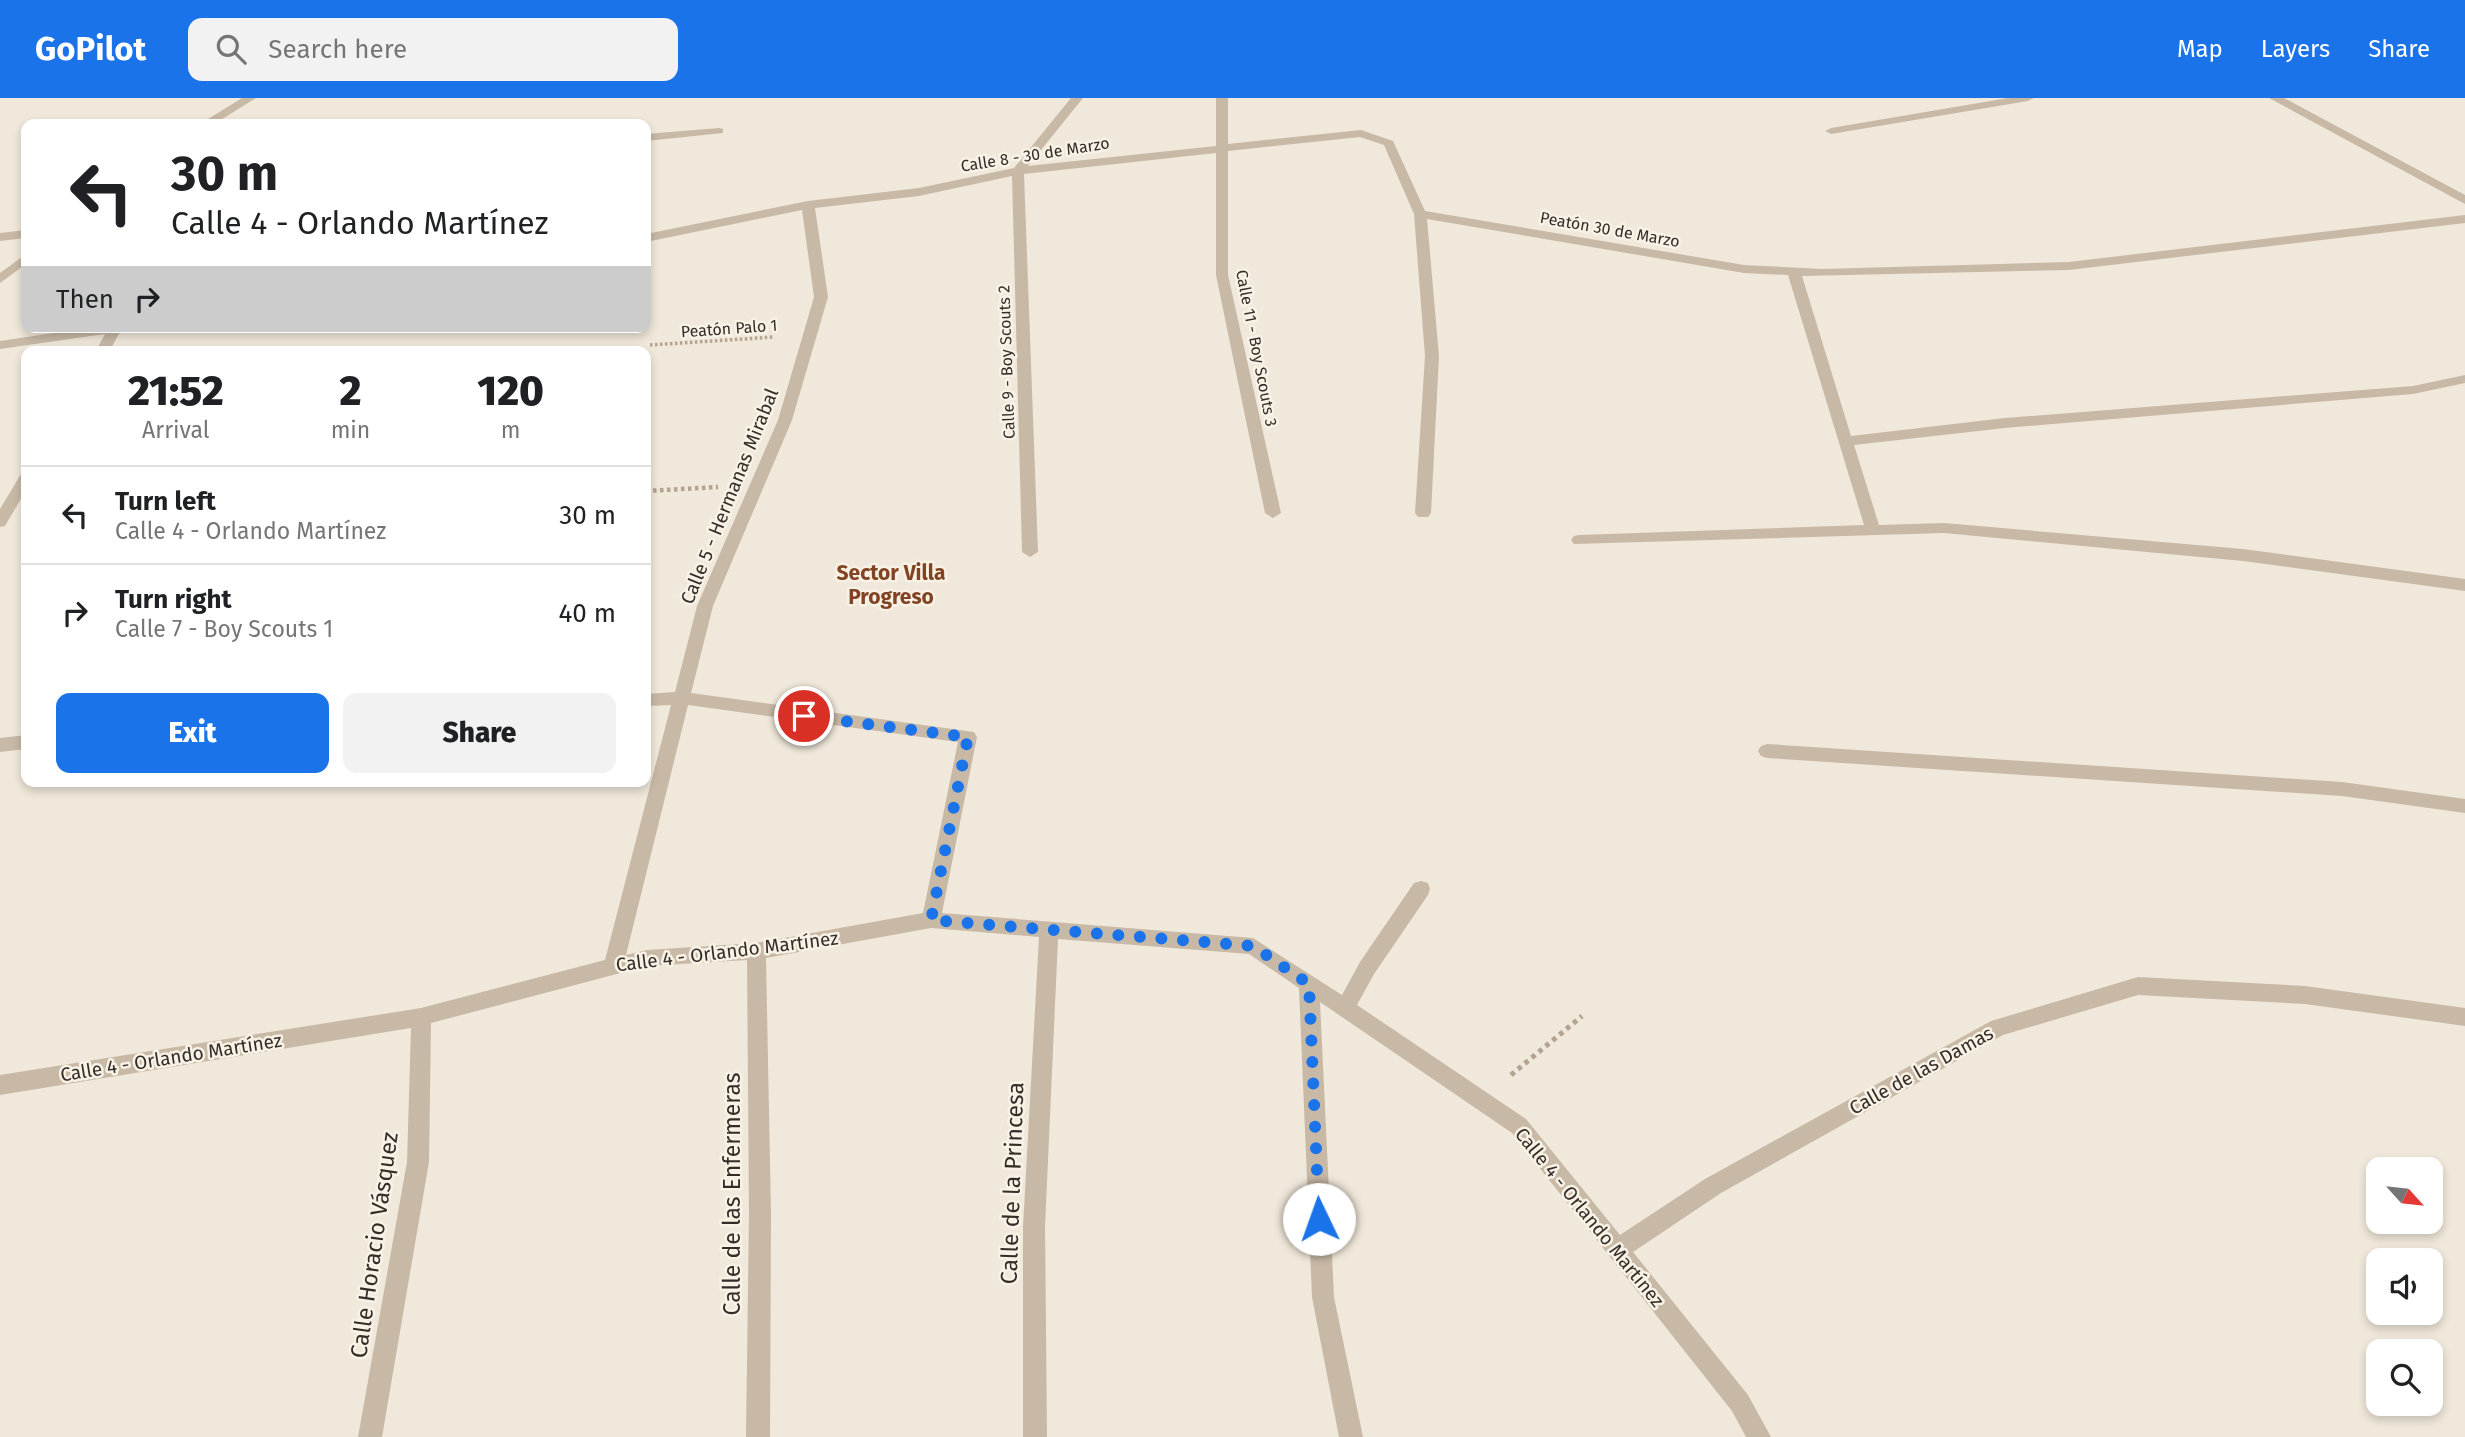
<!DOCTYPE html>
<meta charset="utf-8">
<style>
body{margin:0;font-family:"Fira Sans",sans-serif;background:#f2f2f2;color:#202124;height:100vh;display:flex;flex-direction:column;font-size:26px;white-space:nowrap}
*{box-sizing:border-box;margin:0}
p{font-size:23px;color:#757577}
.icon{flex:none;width:38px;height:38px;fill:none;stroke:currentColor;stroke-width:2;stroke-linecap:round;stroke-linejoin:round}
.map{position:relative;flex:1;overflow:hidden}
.sheet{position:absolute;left:21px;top:248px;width:630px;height:441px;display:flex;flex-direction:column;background:#fff;border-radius:14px;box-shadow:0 4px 10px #0003}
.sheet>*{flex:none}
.hud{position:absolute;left:21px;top:21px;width:630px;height:214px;border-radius:14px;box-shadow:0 4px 10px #0003;background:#fff;color:#202124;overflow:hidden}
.needle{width:46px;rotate:117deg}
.fabs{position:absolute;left:2366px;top:1059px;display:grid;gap:14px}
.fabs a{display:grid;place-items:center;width:77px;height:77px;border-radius:14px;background:#fff;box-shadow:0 4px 10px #0003;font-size:35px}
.pin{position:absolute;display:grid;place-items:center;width:60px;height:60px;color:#fff;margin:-30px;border:4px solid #fff;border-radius:50%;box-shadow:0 2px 7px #0007}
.me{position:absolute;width:77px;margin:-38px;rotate:357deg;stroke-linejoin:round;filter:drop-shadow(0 0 5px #0008)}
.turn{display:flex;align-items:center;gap:24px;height:147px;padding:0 35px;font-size:32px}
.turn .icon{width:91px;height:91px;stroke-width:2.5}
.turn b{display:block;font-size:49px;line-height:60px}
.then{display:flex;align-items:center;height:66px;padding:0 35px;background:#0003;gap:14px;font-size:26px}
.eta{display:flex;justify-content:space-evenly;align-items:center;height:119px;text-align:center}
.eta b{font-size:42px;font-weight:800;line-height:49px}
.cta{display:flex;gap:14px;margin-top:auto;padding:14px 35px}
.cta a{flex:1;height:80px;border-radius:14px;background:#1a73e8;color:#fff;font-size:28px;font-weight:800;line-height:80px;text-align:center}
.cta a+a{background:#f2f2f2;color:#202124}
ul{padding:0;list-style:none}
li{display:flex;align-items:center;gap:21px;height:98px;padding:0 35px;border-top:2px solid #e0e0e0}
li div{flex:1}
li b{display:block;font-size:26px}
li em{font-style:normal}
header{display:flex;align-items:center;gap:42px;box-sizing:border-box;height:98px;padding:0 35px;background:#1a73e8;color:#fff}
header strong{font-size:33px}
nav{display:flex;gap:38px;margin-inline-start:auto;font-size:24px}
.search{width:490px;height:63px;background:#f2f2f2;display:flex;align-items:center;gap:18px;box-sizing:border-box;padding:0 24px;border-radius:14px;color:#757577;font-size:26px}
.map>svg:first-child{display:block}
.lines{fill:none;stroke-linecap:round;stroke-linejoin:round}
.path-far2{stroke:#b4a390;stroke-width:3.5;stroke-dasharray:2.5 2.5;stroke-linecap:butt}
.path-far1{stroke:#b4a390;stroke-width:4.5;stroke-dasharray:3.5 3.5;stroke-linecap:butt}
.path{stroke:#b4a390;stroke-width:5;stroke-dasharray:4.5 4.5;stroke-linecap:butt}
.street{fill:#c8b9a6;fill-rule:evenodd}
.route{stroke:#1a73e8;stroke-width:12;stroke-dasharray:0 21.6}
.labels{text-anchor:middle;stroke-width:5;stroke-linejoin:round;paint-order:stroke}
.far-street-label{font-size:16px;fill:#342c27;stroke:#f8f2e6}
.street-label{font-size:19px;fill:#342c27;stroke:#f8f2e6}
.neighbourhood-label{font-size:21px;font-weight:bold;fill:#814322;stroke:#f8f2e6}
.near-street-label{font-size:23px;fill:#342c27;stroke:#f8f2e6}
</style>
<header>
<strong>GoPilot</strong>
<div class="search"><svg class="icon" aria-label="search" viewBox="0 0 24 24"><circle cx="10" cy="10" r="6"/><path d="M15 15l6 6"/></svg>Search here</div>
<nav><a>Map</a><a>Layers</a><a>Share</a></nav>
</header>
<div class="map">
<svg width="2465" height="1339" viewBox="0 0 2465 1339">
<rect width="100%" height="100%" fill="#f0e8da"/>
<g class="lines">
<path class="path-far2" d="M650,247L774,239"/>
<path class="path-far1" d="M646,393L718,389"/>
<path class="path" d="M1511,977L1582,918"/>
<path class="street" d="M242,0H256L214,26H200Z
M1071,0H1083L1028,68L1216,48V0H1228V46L1361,32L1393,43L1425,113L1744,167L1822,171L2069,164L2465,117V125L2069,172L1802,178L1851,338L2005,320L2413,288L2465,277V285L2413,296L2005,330L1854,347L1879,427L1944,425L2243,451L2465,481V493L2243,463L1944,435L1574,446L1571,442L1574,438L1579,437L1864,427L1788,177L1744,175L1427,121L1439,258L1431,415L1428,419H1418L1415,415L1425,258L1414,116L1384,47L1360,39L1228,53V177L1281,415L1273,420L1265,415L1216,177V55L1024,76L1038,454L1030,459L1022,454L1012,78L919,98L815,110L828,199L792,322L713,508L691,595L974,634L977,639L942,815L1253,840L1342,897L1360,864L1414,785L1421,783L1428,785L1430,791L1428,797L1374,876L1357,907L1526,1021L1620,1137L1705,1081L1991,923L2138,879L2305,888L2465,910V928L2305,906L2138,897L2003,937L1721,1095L1633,1154L1748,1297L1771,1339H1746L1732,1313L1512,1035L1320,904L1334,1199L1363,1339H1339L1312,1199L1299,890L1249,856L1058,841L1045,1129L1047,1339H1023V1129L1039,839L931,830L766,860L771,1115L770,1339H746L749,1115L747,862L647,868L431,925L429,1064L382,1339H358L407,1064L411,930L0,997V977L421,910L605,862L671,607L646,608V596L675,594L697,508L778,322L814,199L802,112L646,144V136L808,103L919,90L1014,70ZM688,607L958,644L923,815L756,845L647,852L626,857Z
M2008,0H2034L2028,3L1831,36L1825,33L1831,30Z
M2269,0H2284L2465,97V106Z
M719,30L723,31V35L646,43V36Z
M26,132V140L0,143V135Z
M26,156V166L0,185V175Z
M94,229H131L120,234L109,254H95L105,236L0,251V243Z
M26,375V392L5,428L0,429V411L21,376Z
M26,637V651L0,654V640Z
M1767,646L2342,684L2465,701V715L2342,698L1767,660L1761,658L1758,653L1761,648Z"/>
</g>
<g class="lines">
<path class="route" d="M804,618L968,639L931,822L1253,848L1309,886L1319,1121"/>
</g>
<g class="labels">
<g class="far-street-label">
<text transform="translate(1035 56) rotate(-9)" y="6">Calle 8 - 30 de Marzo</text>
<text transform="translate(1610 131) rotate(10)" y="6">Peatón 30 de Marzo</text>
<text transform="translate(729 230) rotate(-4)" y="6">Peatón Palo 1</text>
<text transform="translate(1257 250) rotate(79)" y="6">Calle 11 - Boy Scouts 3</text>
<text transform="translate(1006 264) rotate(-92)" y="6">Calle 9 - Boy Scouts 2</text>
</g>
<g class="street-label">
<text transform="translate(729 398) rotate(-68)" y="7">Calle 5 - Hermanas Mirabal</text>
<text transform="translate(727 853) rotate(-7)" y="7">Calle 4 - Orlando Martínez</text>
<text transform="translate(171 959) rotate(-9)" y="7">Calle 4 - Orlando Martínez</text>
<text transform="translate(1921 972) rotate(-29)" y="7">Calle de las Damas</text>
<text transform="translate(1590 1119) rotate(51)" y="7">Calle 4 - Orlando Martínez</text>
</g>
<g class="neighbourhood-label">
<text x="891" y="482">Sector Villa<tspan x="891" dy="24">Progreso</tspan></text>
</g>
<g class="near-street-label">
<text transform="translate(1012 1085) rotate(-88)" y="8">Calle de la Princesa</text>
<text transform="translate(732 1096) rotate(-90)" y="8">Calle de las Enfermeras</text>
<text transform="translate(374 1147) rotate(-82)" y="8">Calle Horacio Vásquez</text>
</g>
</g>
</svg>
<div class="fabs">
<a><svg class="needle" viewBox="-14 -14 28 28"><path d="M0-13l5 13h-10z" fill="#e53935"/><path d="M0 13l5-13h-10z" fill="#757577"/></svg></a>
<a><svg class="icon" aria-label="sound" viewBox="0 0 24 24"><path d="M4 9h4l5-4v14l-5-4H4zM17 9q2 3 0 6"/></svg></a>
<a><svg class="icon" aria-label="search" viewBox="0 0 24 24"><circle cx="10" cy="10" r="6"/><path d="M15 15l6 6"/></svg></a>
</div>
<div class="pin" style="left:804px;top:618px;background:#d93025"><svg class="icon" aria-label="arrive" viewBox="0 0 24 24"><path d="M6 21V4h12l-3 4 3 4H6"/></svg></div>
<svg class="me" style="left:1319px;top:1121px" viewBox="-20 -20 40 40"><circle r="19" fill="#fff"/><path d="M0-13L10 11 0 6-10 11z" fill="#1a73e8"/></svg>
<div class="hud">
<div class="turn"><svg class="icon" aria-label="left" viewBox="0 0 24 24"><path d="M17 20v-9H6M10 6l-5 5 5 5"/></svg><div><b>30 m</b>Calle 4 - Orlando Martínez</div></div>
<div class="then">Then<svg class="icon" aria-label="right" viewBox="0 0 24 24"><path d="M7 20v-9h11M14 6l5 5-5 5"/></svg></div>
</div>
<section class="sheet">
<div class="eta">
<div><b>21:52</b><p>Arrival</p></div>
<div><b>2</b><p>min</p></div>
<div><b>120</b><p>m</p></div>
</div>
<ul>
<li><svg class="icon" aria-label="left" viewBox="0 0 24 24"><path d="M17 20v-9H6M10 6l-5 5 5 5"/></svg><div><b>Turn left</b><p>Calle 4 - Orlando Martínez</p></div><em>30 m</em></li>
<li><svg class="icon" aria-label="right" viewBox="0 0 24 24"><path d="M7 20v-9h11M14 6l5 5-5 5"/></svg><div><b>Turn right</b><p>Calle 7 - Boy Scouts 1</p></div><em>40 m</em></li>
</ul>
<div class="cta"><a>Exit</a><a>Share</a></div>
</section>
</div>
